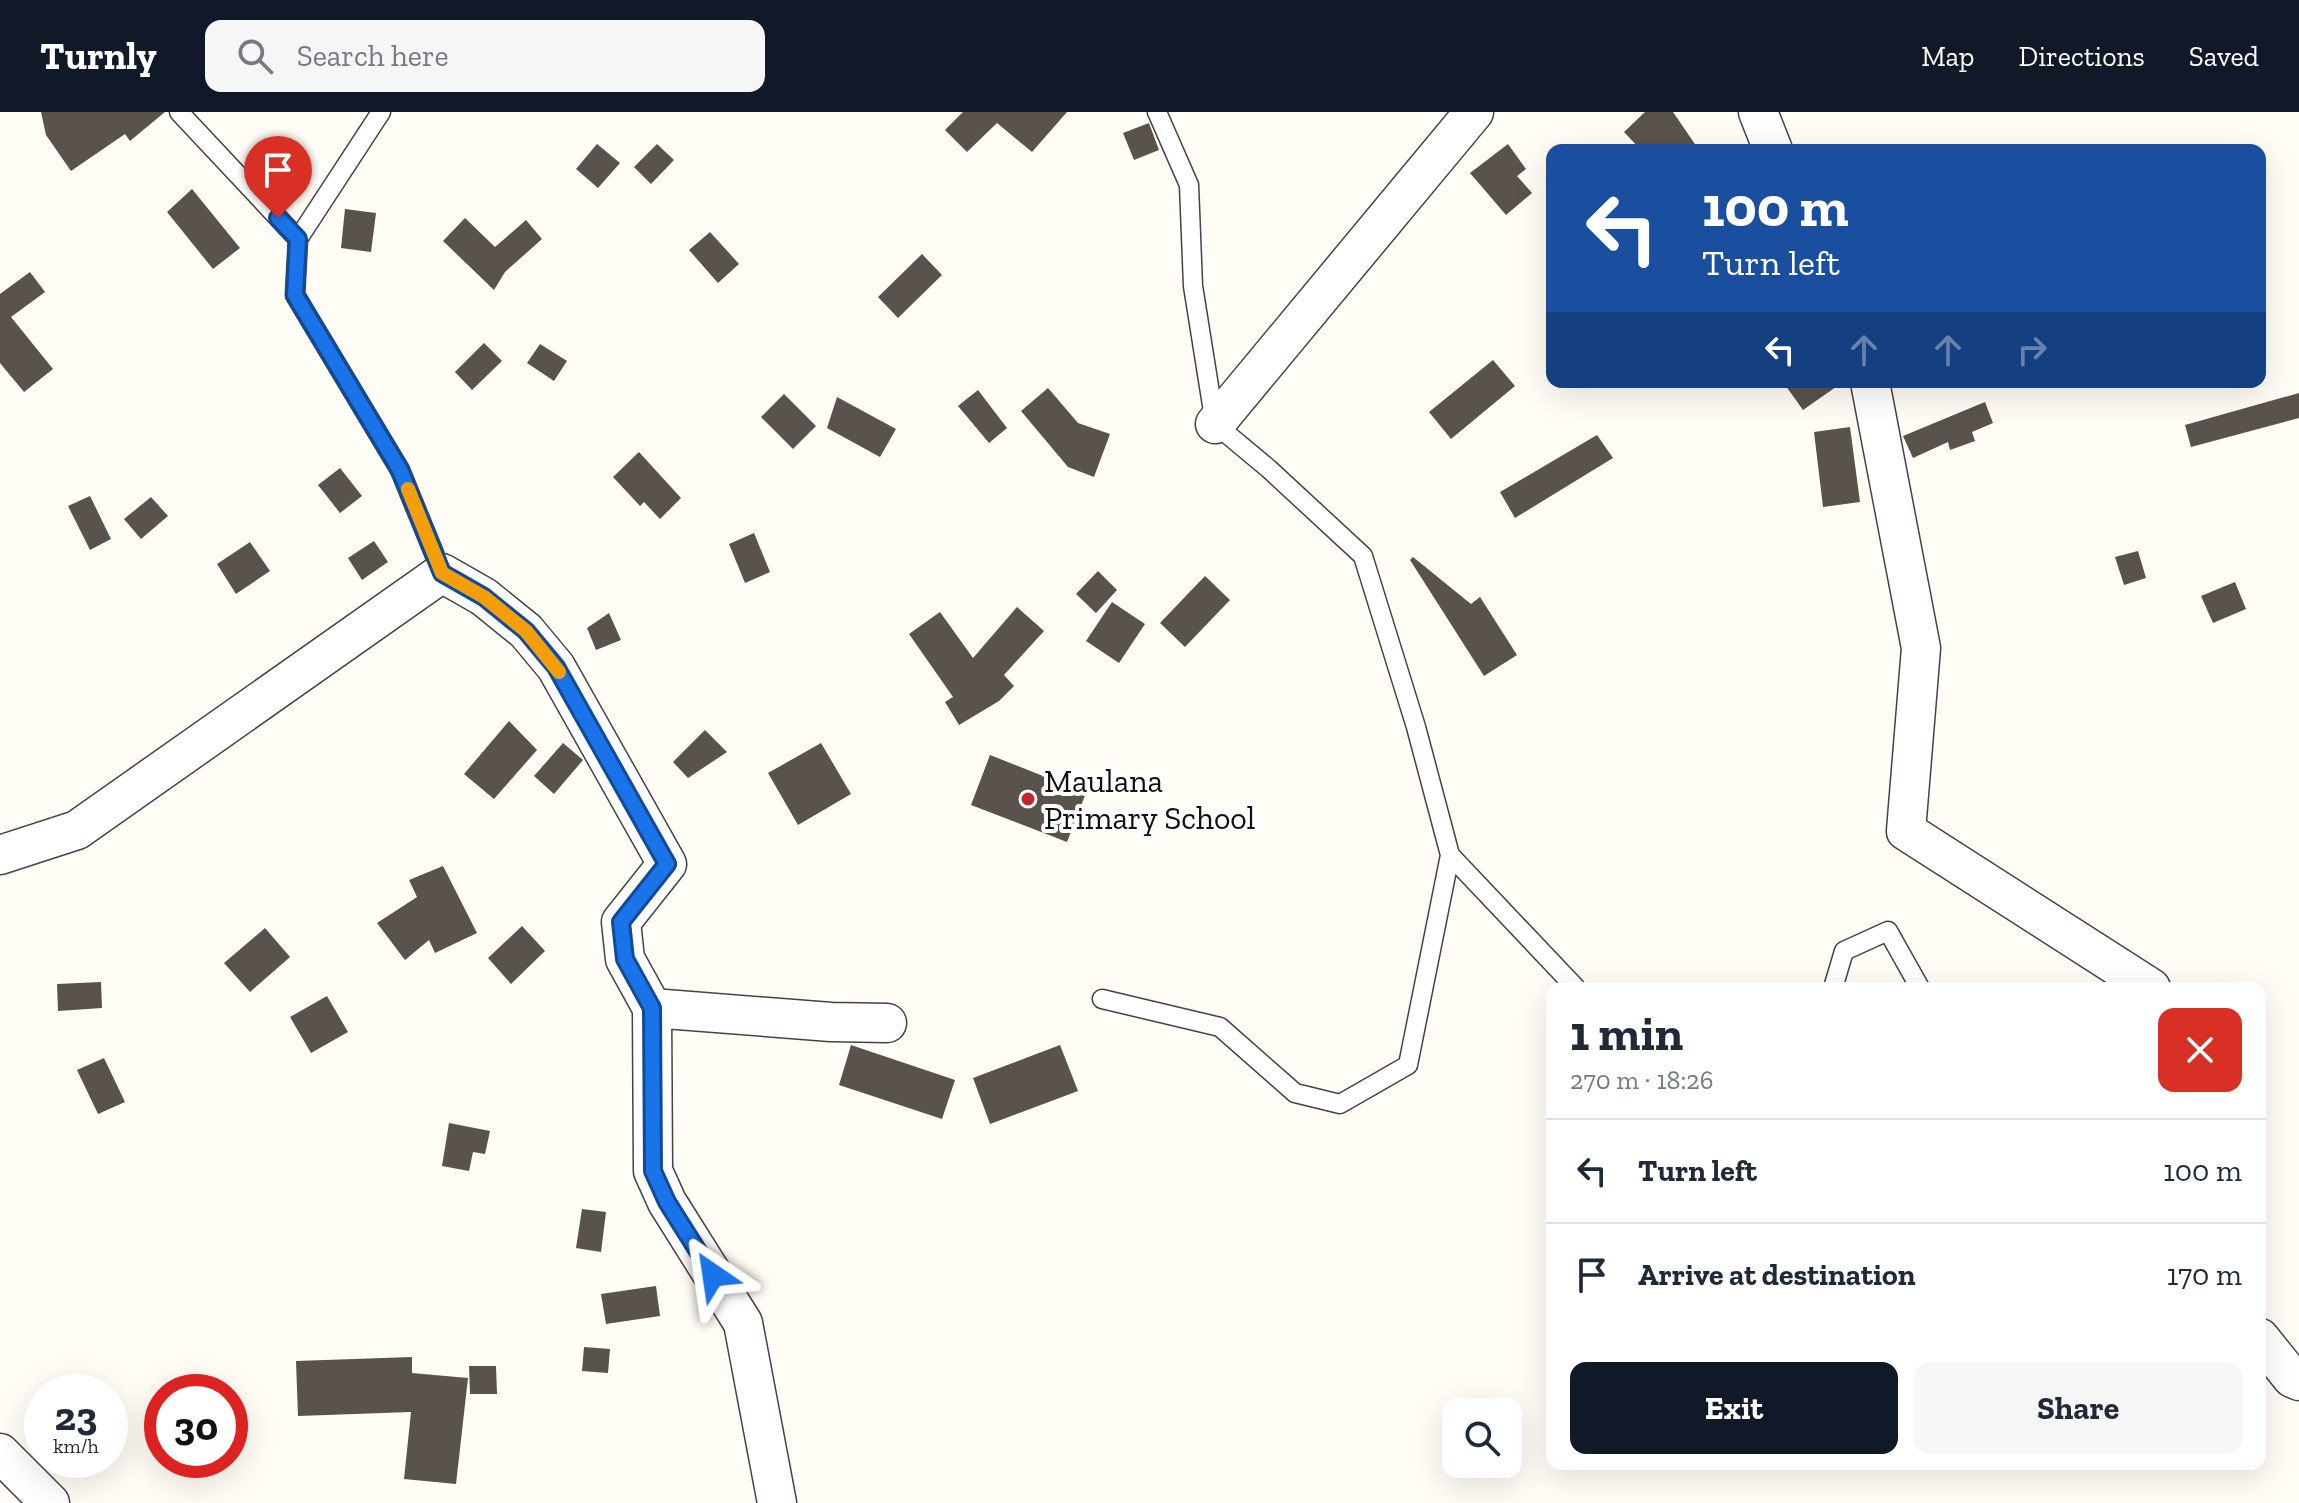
<!DOCTYPE html>
<meta charset="utf-8">
<style>
body{margin:0;font-family:"Zilla Slab",serif;background:#f6f6f7;color:#1f2937;height:100vh;display:flex;flex-direction:column;font-size:30px;white-space:nowrap}
*{box-sizing:border-box;margin:0}
p{font-size:26px;color:#747a83}
.icon{flex:none;width:44px;height:44px;fill:none;stroke:currentColor;stroke-width:2;stroke-linecap:round;stroke-linejoin:round}
.map{position:relative;flex:1;overflow:hidden}
.panel{position:absolute;left:1546px;top:870px;width:720px;height:488px;display:flex;flex-direction:column;background:#fff;border-radius:16px;box-shadow:0 8px 32px #0002}
.panel>*{flex:none}
.top-card{position:absolute;left:1546px;top:32px;width:720px;height:244px;border-radius:16px;box-shadow:0 8px 32px #0002;background:#1a4fa0;color:#fff;overflow:hidden}
.fabs{position:absolute;left:1442px;top:1286px;display:grid;gap:16px}
.fabs a{display:grid;place-items:center;width:80px;height:80px;border-radius:16px;background:#fff;box-shadow:0 8px 32px #0002;font-size:40px}
.speed{position:absolute;left:24px;top:1262px;display:flex;gap:16px;font-size:40px;font-weight:700;text-align:center}
.speed>*{display:grid;place-content:center;width:104px;height:104px;border-radius:50%;background:#fff;box-shadow:0 8px 32px #0002;line-height:1}
.speed small{font-size:20px;font-weight:400}
.speed .limit{border:12px solid #d22;background:#fff;color:#111}
.pin{position:absolute;display:grid;place-items:center;width:68px;height:68px;color:#fff;margin:-82px -34px;border-radius:50% 50% 50% 0;rotate:-45deg;box-shadow:0 0 8px #0007}
.pin .icon{rotate:45deg}
.me{position:absolute;width:88px;margin:-44px;rotate:328deg;stroke-linejoin:round;filter:drop-shadow(0 0 6px #0008)}
.turn{display:flex;align-items:center;gap:28px;height:168px;padding:0 24px;font-size:36px}
.turn .icon{width:104px;height:104px;stroke-width:2.5}
.turn b{display:block;font-size:56px;line-height:68px}
.lanes{display:flex;align-items:center;height:76px;padding:0 24px;background:#0003;justify-content:center;gap:40px;direction:ltr}
.lanes .off{opacity:.35}
.round{display:grid;place-items:center;flex:none;width:84px;height:84px;border-radius:16px;background:#f6f6f7}
.head{display:flex;align-items:center;justify-content:space-between;height:136px;padding:0 24px}
h1{font-size:48px;font-weight:700;line-height:60px}
.cta{display:flex;gap:16px;margin-top:auto;padding:16px 24px}
.cta a{flex:1;height:92px;border-radius:16px;background:#111827;color:#fff;font-size:32px;font-weight:700;line-height:92px;text-align:center}
.cta a+a{background:#f6f6f7;color:#1f2937}
ul{padding:0;list-style:none}
li{display:flex;align-items:center;gap:24px;height:104px;padding:0 24px;border-top:2px solid #e0e1e3}
li div{flex:1}
li b{display:block;font-size:30px}
li em{font-style:normal}
header{display:flex;align-items:center;gap:48px;box-sizing:border-box;height:112px;padding:0 40px;background:#111827;color:#fff}
header strong{font-size:38px}
nav{display:flex;gap:44px;margin-inline-start:auto;font-size:28px}
.search{width:560px;height:72px;background:#f6f6f7;display:flex;align-items:center;gap:20px;box-sizing:border-box;padding:0 28px;border-radius:16px;color:#747a83;font-size:30px}
.map>svg:first-child{display:block}
.building{fill:#5a524d}
.lines{fill:none;stroke-linecap:round;stroke-linejoin:round}
.service-casing{stroke:#444;stroke-width:21}
.minor-casing{stroke:#444;stroke-width:41}
.service{stroke:#fff;stroke-width:18}
.minor{stroke:#fff;stroke-width:38}
.route-casing{stroke:#114b97;stroke-width:20}
.route{stroke:#1a73e8;stroke-width:14}
.slow{stroke:#f59e0b;stroke-width:14}
.poi-dot{fill:#c4262e;stroke:#fff;stroke-width:3}
.labels{text-anchor:middle;stroke-width:8;stroke-linejoin:round;paint-order:stroke}
.poi-label{font-size:32px;fill:#111;stroke:#fff;text-anchor:start}
</style>
<header>
<strong>Turnly</strong>
<div class="search"><svg class="icon" aria-label="search" viewBox="0 0 24 24"><circle cx="10" cy="10" r="6"/><path d="M15 15l6 6"/></svg>Search here</div>
<nav><a>Map</a><a>Directions</a><a>Saved</a></nav>
</header>
<div class="map">
<svg width="2299" height="1391" viewBox="0 0 2299 1391">
<rect width="100%" height="100%" fill="#fffdf5"/>
<path class="building" d="M41,0H165L130,29L125,22L71,59L46,23Z
M963,0H1067L1032,40L997,11L967,40L945,18Z
M1645,0H1673L1699,38H1641L1624,20Z
M1149,11L1159,38L1134,48L1123,21Z
M597,32L620,51L598,76L576,57Z
M657,32L674,48L651,72L634,55Z
M1508,32L1526,57L1517,64L1532,81L1506,103L1470,61Z
M192,77L240,136L213,157L167,100Z
M345,97L376,101L371,140L341,136Z
M465,106L495,135L526,108L542,127L505,160L494,178L443,129Z
M710,120L739,152L718,171L689,138Z
M922,142L942,163L898,206L878,185Z
M30,160L45,180L11,205L53,257L24,280L0,251V182Z
M484,231L502,249L472,278L455,260Z
M540,232L567,249L554,269L527,251Z
M1493,248L1515,274L1451,327L1429,300Z
M1783,270H1843L1803,298Z
M1048,276L1078,311L1110,322L1094,365L1068,355L1021,299Z
M978,278L1007,316L989,331L958,294Z
M2299,281V306L2191,335L2185,313Z
M784,282L816,314L793,337L761,305Z
M837,285L896,317L880,345L827,316Z
M1985,290L1993,311L1972,320L1975,329L1950,338L1948,330L1913,346L1903,324Z
M1850,315L1860,390L1823,395L1814,320Z
M1597,323L1613,346L1515,406L1500,380Z
M639,340L681,386L660,407L644,390L640,394L613,365Z
M340,356L362,384L340,401L318,373Z
M90,384L111,427L90,438L68,394Z
M151,385L168,404L141,427L124,407Z
M754,421L770,460L745,471L729,432Z
M374,429L388,450L362,468L348,446Z
M250,430L270,459L236,482L217,452Z
M2138,439L2146,466L2124,473L2115,445Z
M1413,445L1471,492L1480,485L1517,543L1484,564L1410,448Z
M1098,459L1117,478L1096,501L1076,482Z
M1205,464L1230,488L1185,535L1160,511Z
M2235,470L2246,497L2213,511L2201,484Z
M1112,490L1145,512L1119,551L1086,529Z
M1017,495L1044,519L1004,563L1014,574L999,589L959,613L945,590L953,585L909,522L940,500L973,546Z
M609,501L621,528L596,538L587,516Z
M509,609L537,638L494,687L464,662Z
M705,618L727,640L688,666L673,650Z
M563,631L583,648L554,682L534,664Z
M821,631L851,682L798,713L768,661Z
M990,643L1086,681L1067,730L971,693Z
M443,754L477,821L435,841L429,828L405,848L377,811L417,785L409,768Z
M522,814L545,839L511,872L488,846Z
M265,816L290,845L250,880L224,851Z
M101,870L102,896L58,899L57,872Z
M327,884L348,920L311,941L290,905Z
M851,933L955,968L942,1007L839,973Z
M1060,933L1078,979L990,1012L973,966Z
M104,946L125,990L98,1002L77,958Z
M449,1011L490,1019L485,1042L473,1040L469,1059L442,1054Z
M582,1097L606,1100L601,1140L576,1136Z
M656,1174L660,1204L606,1212L601,1182Z
M584,1235L610,1237L608,1261L582,1259Z
M412,1245V1261L468,1266L456,1372L404,1367L411,1300L298,1304L296,1249Z
M469,1254H496L497,1282H470Z"/>
<g class="lines">
<g class="service-casing">
<path id="service" d="M179,0L298,127L295,183L400,358L442,461
M1157,0L1189,73L1193,174L1215,312L1269,357L1363,444L1416,615L1450,743L1576,876
M298,127L381,0
M1833,876L1844,839L1888,819L1920,876
M1102,887L1220,915L1295,981L1340,992L1408,953L1450,743"/>
</g>
<g class="minor-casing">
<path id="minor" d="M1758,0L1773,38
M1870,270L1921,536L1906,719L2151,876
M1215,312L1474,0
M0,743L77,718L442,461L484,485L526,519L556,555L667,752L621,810L625,847L652,896L653,1059L667,1090L743,1211L777,1391
M652,896L831,910L887,911
M2260,1226L2292,1266L2299,1269
M0,1341L50,1391"/>
</g>
<use href="#service" class="service"/>
<use href="#minor" class="minor"/>
</g>
<g class="lines">
<g class="route-casing">
<path id="route" d="M278,106L298,127L295,183L400,358L442,461L484,485L526,519L556,555L667,752L621,810L625,847L652,896L653,1059L667,1090L713,1163"/>
</g>
<use href="#route" class="route"/>
<path class="slow" d="M408,377L442,461L484,485L526,519L559,560"/>
</g>
<circle class="poi-dot" cx="1028" cy="687" r="8"/>
<g class="labels">
<g class="poi-label">
<text x="1044" y="680">Maulana<tspan x="1044" dy="37">Primary School</tspan></text>
</g>
</g>
</svg>
<div class="fabs">
<a><svg class="icon" aria-label="search" viewBox="0 0 24 24"><circle cx="10" cy="10" r="6"/><path d="M15 15l6 6"/></svg></a>
</div>
<div class="speed"><div>23<small>km/h</small></div><div class="limit">30</div></div>
<div class="pin" style="left:278px;top:106px;background:#d93025"><svg class="icon" aria-label="arrive" viewBox="0 0 24 24"><path d="M6 21V4h12l-3 4 3 4H6"/></svg></div>
<svg class="me" style="left:713px;top:1163px" viewBox="-20 -20 40 40"><path d="M0-17L14 15 0 8-14 15z" fill="#1a73e8" stroke="#fff" stroke-width="4"/></svg>
<div class="top-card">
<div class="turn"><svg class="icon" aria-label="left" viewBox="0 0 24 24"><path d="M17 20v-9H6M10 6l-5 5 5 5"/></svg><div><b>100 m</b>Turn left</div></div>
<div class="lanes"><svg class="icon" aria-label="left" viewBox="0 0 24 24"><path d="M17 20v-9H6M10 6l-5 5 5 5"/></svg><svg class="icon off" aria-label="ahead" viewBox="0 0 24 24"><path d="M12 20V5M6 11l6-6 6 6"/></svg><svg class="icon off" aria-label="ahead" viewBox="0 0 24 24"><path d="M12 20V5M6 11l6-6 6 6"/></svg><svg class="icon off" aria-label="right" viewBox="0 0 24 24"><path d="M7 20v-9h11M14 6l5 5-5 5"/></svg></div>
</div>
<section class="panel">
<div class="head"><div><h1>1 min</h1><p>270 m · 18:26</p></div><a class="round" style="background:#d93025;color:#fff"><svg class="icon" aria-label="close" viewBox="0 0 24 24"><path d="M6 6l12 12M18 6L6 18"/></svg></a></div>
<ul>
<li><svg class="icon" aria-label="left" viewBox="0 0 24 24"><path d="M17 20v-9H6M10 6l-5 5 5 5"/></svg><div><b>Turn left</b></div><em>100 m</em></li>
<li><svg class="icon" aria-label="arrive" viewBox="0 0 24 24"><path d="M6 21V4h12l-3 4 3 4H6"/></svg><div><b>Arrive at destination</b></div><em>170 m</em></li>
</ul>
<div class="cta"><a>Exit</a><a>Share</a></div>
</section>
</div>
